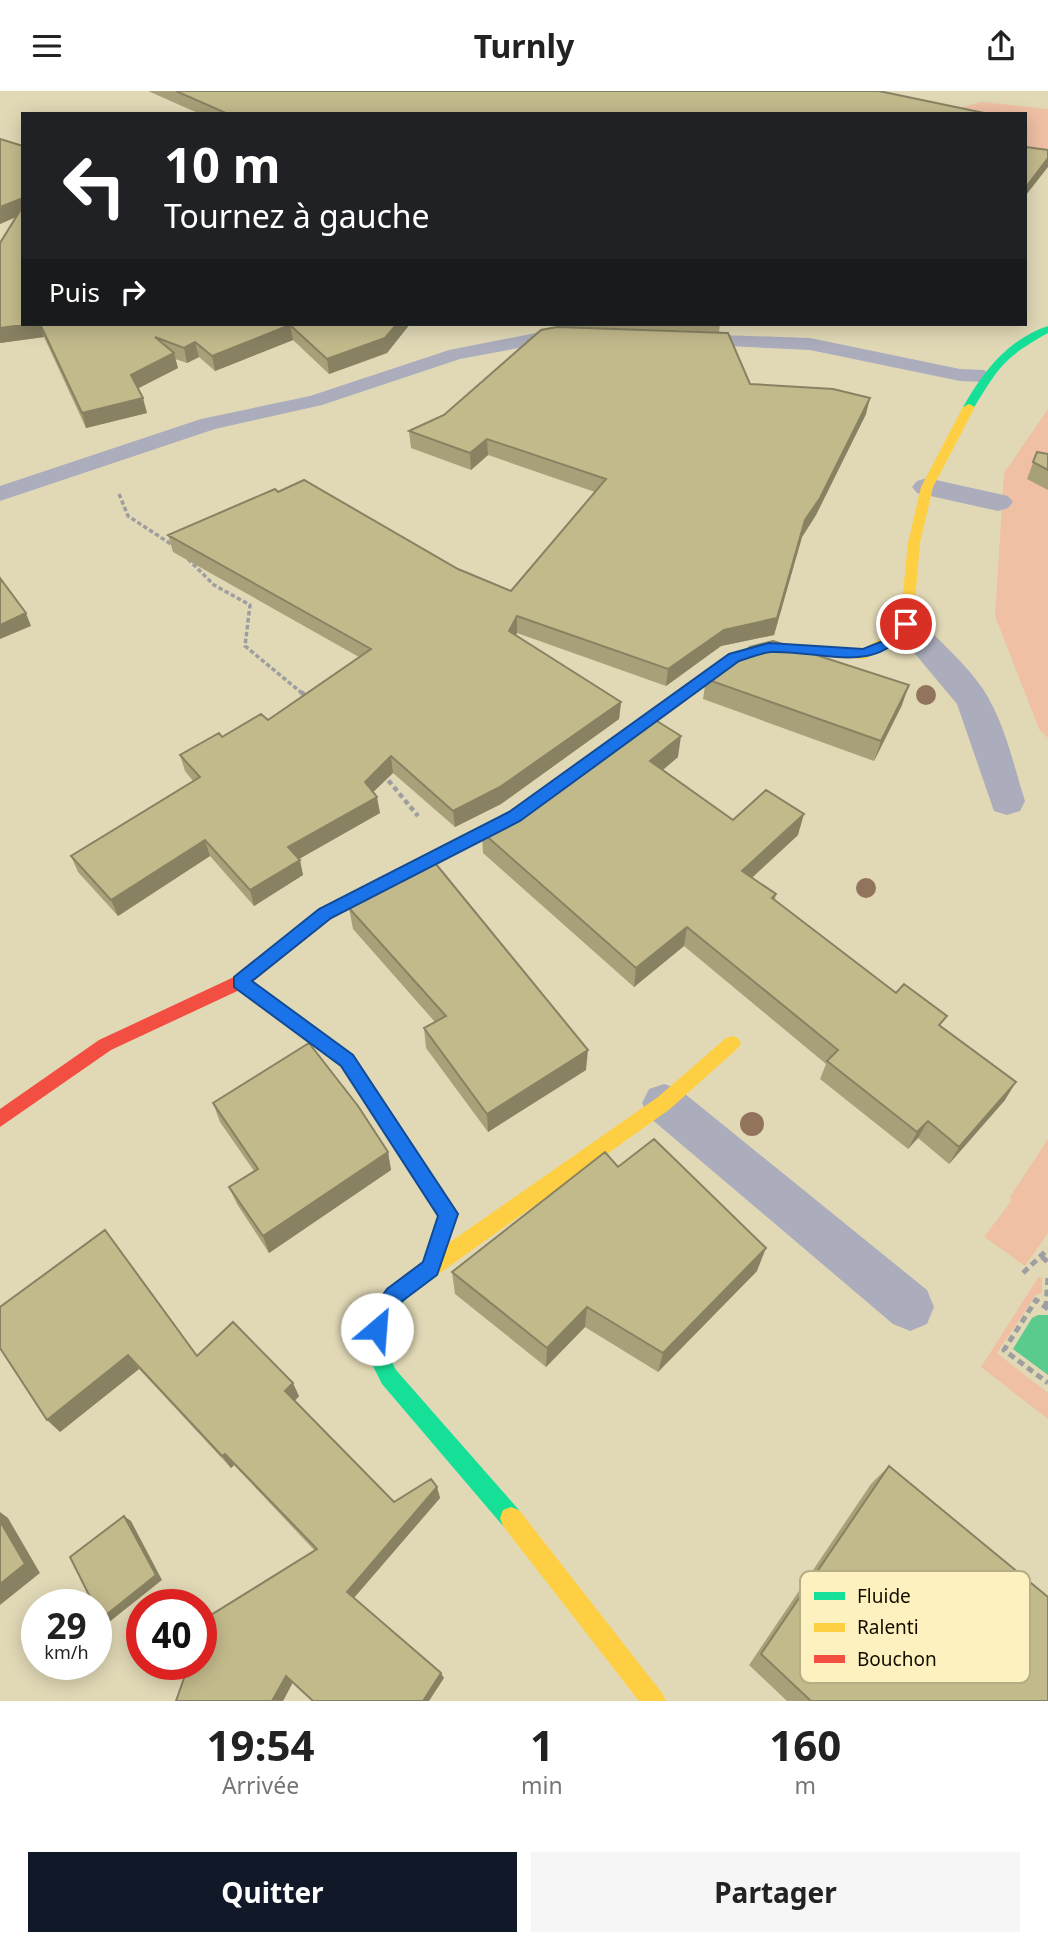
<!DOCTYPE html>
<html lang="fr">
<meta charset="utf-8">
<style>
body{margin:0;font-family:"Noto Sans",sans-serif;background:#f6f6f6;color:#222;height:100vh;display:flex;flex-direction:column;font-size:26px;white-space:nowrap}
*{box-sizing:border-box;margin:0}
p{font-size:23px;color:#767676}
.icon{flex:none;width:38px;height:38px;fill:none;stroke:currentColor;stroke-width:2;stroke-linecap:round;stroke-linejoin:round}
.map{position:relative;height:1610px;overflow:hidden}
.panel{display:flex;flex-direction:column;background:#fff;flex:1}
.panel>*{flex:none}
.banner{position:absolute;left:21px;top:21px;width:1006px;height:214px;border-radius:0px;box-shadow:0 4px 18px #0003;background:#202124;color:#fff;overflow:hidden}
.speed{position:absolute;left:21px;top:1498px;display:flex;gap:14px;font-size:35px;font-weight:700;text-align:center}
.speed>*{display:grid;place-content:center;width:91px;height:91px;border-radius:50%;background:#fff;box-shadow:0 4px 18px #0003;line-height:1}
.speed small{font-size:18px;font-weight:400}
.speed .limit{border:10px solid #d22;background:#fff;color:#111}
.pin{position:absolute;display:grid;place-items:center;width:60px;height:60px;color:#fff;margin:-30px;border:4px solid #fff;border-radius:50%;box-shadow:0 2px 7px #0007}
.me{position:absolute;width:77px;margin:-38px;rotate:27deg;stroke-linejoin:round;filter:drop-shadow(0 0 5px #0008)}
.turn{display:flex;align-items:center;gap:24px;height:147px;padding:0 28px;font-size:32px}
.turn .icon{width:91px;height:91px;stroke-width:2.5}
.turn b{display:block;font-size:49px;line-height:60px}
.then{display:flex;align-items:center;height:66px;padding:0 28px;background:#0003;gap:14px;font-size:26px}
.eta{display:flex;justify-content:space-evenly;align-items:center;height:119px;text-align:center}
.eta b{font-size:42px;font-weight:700;line-height:49px}
.button{display:flex;gap:14px;margin-top:auto;padding:14px 28px}
.button a{flex:1;height:80px;border-radius:0px;background:#111827;color:#fff;font-size:28px;font-weight:700;line-height:80px;text-align:center}
.button a+a{background:#f6f6f6;color:#222}
header{display:flex;justify-content:space-between;align-items:center;height:91px;padding:0 28px;background:#fff;font-size:32px;font-weight:700}
.map>svg:first-child{display:block}
.green{fill:#efc0a4}
.water{fill:#5bca8d}
.lines{fill:none;stroke-linecap:round;stroke-linejoin:round}
.path-far2{stroke:#9e9ea0;stroke-width:3.5;stroke-dasharray:4.5 2.5;stroke-linecap:butt}
.path-far1{stroke:#9e9ea0;stroke-width:4.5;stroke-dasharray:5 3.5;stroke-linecap:butt}
.path{stroke:#9e9ea0;stroke-width:5;stroke-dasharray:7 4.5;stroke-linecap:butt}
.lane{fill:#abadbc;fill-rule:evenodd}
.street{fill:#abadbc;fill-rule:evenodd}
.fast{fill:#16e098;fill-rule:evenodd}
.slow{fill:#ffcf43;fill-rule:evenodd}
.jam{fill:#f24e42;fill-rule:evenodd}
.tree{fill:#92745c}
.wall{fill:#a8a078}
.shaded-wall{fill:#888262}
.building{fill:#c3ba8c;stroke:#888262;stroke-width:2}
.route{fill:#1a73e8;stroke:#114b97;stroke-width:2}
.key{fill:#fdf2bf;stroke:#b7ad86;stroke-width:2}
.key-label{font-size:19px;fill:#130d00}
</style>
<header><svg class="icon" aria-label="menu" viewBox="0 0 24 24"><path d="M4 6h16M4 12h16M4 18h16"/></svg>Turnly<svg class="icon" aria-label="share" viewBox="0 0 24 24"><path d="M12 15V3M7 8l5-5 5 5M5 13v7h14v-7"/></svg></header>
<div class="map">
<svg width="1048" height="1610" viewBox="0 0 1048 1610">
<rect width="100%" height="100%" fill="#e1d9b6"/>
<path class="green" d="M982,11L1048,18V73L1026,71V23L942,21Z
M1048,318V647L1039,638L995,525L1004,382Z
M1048,1048V1142L1025,1175L984,1146L1011,1110L1010,1106Z
M1039,1185L1042,1187V1202L1036,1204L997,1262L1048,1302V1328L981,1276Z"/>
<path class="water" d="M1038,1224H1048V1284L1013,1258L1032,1227Z"/>
<g class="lines">
<path class="path-far2" d="M119,403L128,425L174,455
M188,468L214,494L250,514L245,555L303,603"/>
<path class="path-far1" d="M301,601L308,607
M383,683L418,725"/>
<path class="path" d="M1042,1166L1048,1171
M1023,1182L1048,1158
M1046,1217L1048,1186
M1048,1218L1036,1209L1004,1259L1048,1292"/>
<path class="lane" d="M556,238L577,241L580,245L570,251L556,250L460,268L322,314L215,338L0,410V395L201,328L310,305L449,259Z
M693,243L810,247L960,278L984,279L994,285L984,291L960,290L810,259L686,253L683,249Z"/>
<path class="street" d="M927,387L1008,405L1013,411L1008,417L998,420L917,402L912,396L917,390Z
M906,522L917,525C938,550 965,571 983,598C1005,632 1013,672 1025,710L1020,720L1007,724L994,720L957,613L890,533L895,525Z
M664,993L679,998L927,1199L934,1216L927,1233L910,1240L893,1233L649,1026L642,1012L649,998Z"/>
<path class="fast" d="M1048,235V242C1003,267 999,276 973,318H965L963,316C984,280 1007,249 1048,235Z
M726,567L733,572L731,575L520,729L371,806H359L357,802L359,798L510,721Z
M442,1105L449,1108L457,1123L440,1177L437,1184C406,1207 394,1214 382,1252L396,1279L519,1419L522,1427L519,1435L511,1438L503,1435L382,1293L362,1253L374,1217L387,1198L422,1171L438,1124L433,1114L435,1108Z"/>
<path class="slow" d="M969,313L975,316L933,396L920,452L913,533L900,548L865,568L769,562L739,569L731,575H721L719,572L729,563L769,552L863,558L890,542L900,532L908,452L921,396L963,316Z
M240,884L353,964L449,1108L451,1114L449,1120L442,1123L435,1120L341,974L234,896L232,891L234,886Z
M732,945L738,947L741,952L738,957L670,1018L437,1184L430,1186L423,1184L420,1177L423,1170L658,1006L726,947Z
M511,1416L519,1419L662,1602L666,1610H639L503,1435L500,1427L503,1419Z"/>
<path class="jam" d="M365,796L371,798L373,802L371,806L331,828L246,896L111,959L0,1036V1018L99,949L234,886L319,818Z"/>
</g>
<g class="tree">
<circle cx="926" cy="604" r="10"/>
<circle cx="866" cy="797" r="10"/>
<circle cx="752" cy="1033" r="12"/>
</g>
<path class="wall" d="M148,0H879L989,23H200Z
M0,48L23,55V233H410L387,262L329,283L293,249L215,280L199,266L187,272L175,268L178,277L138,297L147,322L86,337L44,246L0,252L16,126L0,133Z
M564,233H720L719,241L564,236Z
M750,293L866,323L816,424L802,446L774,544L721,555L666,595L517,542L516,545L621,611L619,628L501,713L455,736L393,682L373,701L380,722L299,768L303,784L254,815L210,765L118,825L78,781L71,765L193,690L185,680L180,664L222,646L268,629L359,566L173,461L168,444L278,401L458,478L511,500L595,401L488,364L471,379L411,357L409,340Z
M1037,361L1048,363V399L1027,388Z
M706,588L902,614L874,670L703,608Z
M678,666L663,679L733,729L798,744L752,787L776,803L775,809L942,936L1005,1009L949,1073L918,1047L908,1058L820,988L826,973L684,855L634,896L483,762L482,741Z
M349,817L586,979L488,1041L426,957L424,937L435,931L353,838Z
M213,1012L388,1061L391,1079L269,1162L237,1113L229,1096L254,1080L220,1031Z
M618,1076L757,1180L658,1281L585,1236L546,1276L455,1203L452,1181Z
M105,1139L197,1265L299,1305L295,1310L394,1411L437,1396L440,1407L354,1507L444,1587L293,1591L283,1610H176L315,1460L234,1374L231,1377L139,1278L60,1341Z
M889,1375L1048,1610H787L749,1574L871,1393Z"/>
<path class="shaded-wall" d="M1048,67V76L1026,104V96Z
M23,107V123L0,133V116Z
M30,233H40L44,246L0,252V237Z
M397,233H410L387,262L329,283L327,268Z
M290,234L293,249L215,280L212,265Z
M195,251L199,266L187,272L184,257Z
M174,262L178,277L135,299L131,284Z
M143,307L147,322L86,337L82,322Z
M870,307L866,323L816,424L802,446L774,544L721,555L666,595L668,578L805,429Z
M487,348L488,364L471,379L470,362Z
M26,522L31,535L0,548V534Z
M517,525V542L509,557V540Z
M909,594L902,614L874,670L881,650Z
M621,611L619,628L501,713L455,736L453,720Z
M681,645L678,666L648,691L650,670Z
M391,665L393,682L367,707L365,691Z
M377,706L380,722L292,772L288,756Z
M804,723L798,744L737,800L742,780Z
M205,749L210,765L118,825L111,809Z
M300,769L303,784L254,815L250,799Z
M687,836L684,855L634,896L636,877Z
M588,959L586,979L488,1041L487,1023Z
M1016,991L1005,1009L949,1073L959,1056Z
M928,1030L918,1047L908,1058L917,1041Z
M388,1061L391,1079L269,1162L263,1145Z
M766,1157L757,1180L658,1281L663,1262Z
M587,1216L585,1236L546,1276L547,1257Z
M128,1264L139,1278L60,1341L47,1329Z
M293,1292L299,1305L291,1314L285,1300Z
M225,1363L234,1374L231,1377L222,1365Z
M437,1396L440,1407L352,1509L347,1501Z
M0,1421L8,1427L40,1482L0,1514Z
M124,1425L131,1430L162,1489L108,1532L101,1528Z
M441,1582L444,1587L429,1610H423Z
M286,1585L293,1591L283,1610H272Z"/>
<path class="building" d="M176,0H879L989,23H228Z
M0,48L23,55V107L0,116Z
M1026,56L1048,59V67L1026,96Z
M23,115V233H30L0,237V152Z
M40,233H397L385,247L327,268L290,234L212,265L195,251L184,257L155,246L174,262L131,284L143,307L82,322Z
M557,236L728,242L750,293L833,298L870,307L820,407L805,429L777,527L724,539L668,578L517,525L509,540L621,611L500,696L453,720L391,665L365,691L377,706L288,756L300,769L250,799L205,749L111,809L71,765L200,686L180,664L219,642L222,646L261,623L268,629L371,558L168,444L275,398L278,401L304,389L458,478L511,500L606,388L487,348L470,362L409,340L444,324L541,239Z
M1037,361L1048,363V379L1033,371Z
M0,487L26,522L0,534Z
M773,550L909,594L881,650L706,588L750,556Z
M652,627L681,645L650,670L733,729L766,699L804,723L742,780L776,803L772,807L896,902L904,893L947,925L939,934L1016,991L959,1056L928,1030L917,1041L827,970L838,959L687,836L636,877L482,741L530,716Z
M431,767L588,959L487,1023L424,937L446,925L349,817Z
M309,952L358,1015L388,1061L263,1145L229,1096L258,1078L213,1012Z
M654,1048L766,1157L663,1262L587,1216L547,1257L452,1181L605,1061L618,1076Z
M105,1139L197,1265L233,1231L293,1292L285,1300L394,1411L431,1388L437,1396L347,1501L441,1582L423,1610H313L286,1585L272,1610H176L189,1573H201V1535L203,1529L317,1458L225,1363L222,1365L128,1264L47,1329L0,1257V1216Z
M889,1375L1048,1506V1610H811L761,1563Z
M124,1425L156,1484L101,1528L96,1518V1514H94L70,1466Z
M0,1430L25,1473L0,1493Z"/>
<path class="route" d="M906,528L913,533C875,587 826,559 771,561C760,562 749,567 739,570L520,730L331,827L252,890L353,964L458,1123L437,1184L401,1211L384,1246L377,1248L370,1246L367,1238L374,1217L387,1198L423,1171L438,1125L341,975L234,896V886L319,818L509,721L729,563L769,552L863,558L883,550Z"/>
<rect x="800" y="1480" width="230" height="112" rx="10" class="key"/>
<rect x="814" y="1501" width="31" height="8" fill="#16e098"/>
<rect x="814" y="1532" width="31" height="9" fill="#ffcf43"/>
<rect x="814" y="1564" width="31" height="8" fill="#f24e42"/>
<g class="key-label">
<text x="857" y="1512">Fluide</text>
<text x="857" y="1543">Ralenti</text>
<text x="857" y="1575">Bouchon</text>
</g>
</svg>
<div class="speed"><div>29<small>km/h</small></div><div class="limit">40</div></div>
<div class="pin" style="left:906px;top:533px;background:#d93025"><svg class="icon" aria-label="arrive" viewBox="0 0 24 24"><path d="M6 21V4h12l-3 4 3 4H6"/></svg></div>
<svg class="me" style="left:377px;top:1238px" viewBox="-20 -20 40 40"><circle r="19" fill="#fff"/><path d="M0-13L10 11 0 6-10 11z" fill="#1a73e8"/></svg>
<div class="banner">
<div class="turn"><svg class="icon" aria-label="left" viewBox="0 0 24 24"><path d="M17 20v-9H6M10 6l-5 5 5 5"/></svg><div><b>10 m</b>Tournez à gauche</div></div>
<div class="then">Puis<svg class="icon" aria-label="right" viewBox="0 0 24 24"><path d="M7 20v-9h11M14 6l5 5-5 5"/></svg></div>
</div>
</div>
<section class="panel">
<div class="eta">
<div><b>19:54</b><p>Arrivée</p></div>
<div><b>1</b><p>min</p></div>
<div><b>160</b><p>m</p></div>
</div>
<div class="button"><a>Quitter</a><a>Partager</a></div>
</section>
